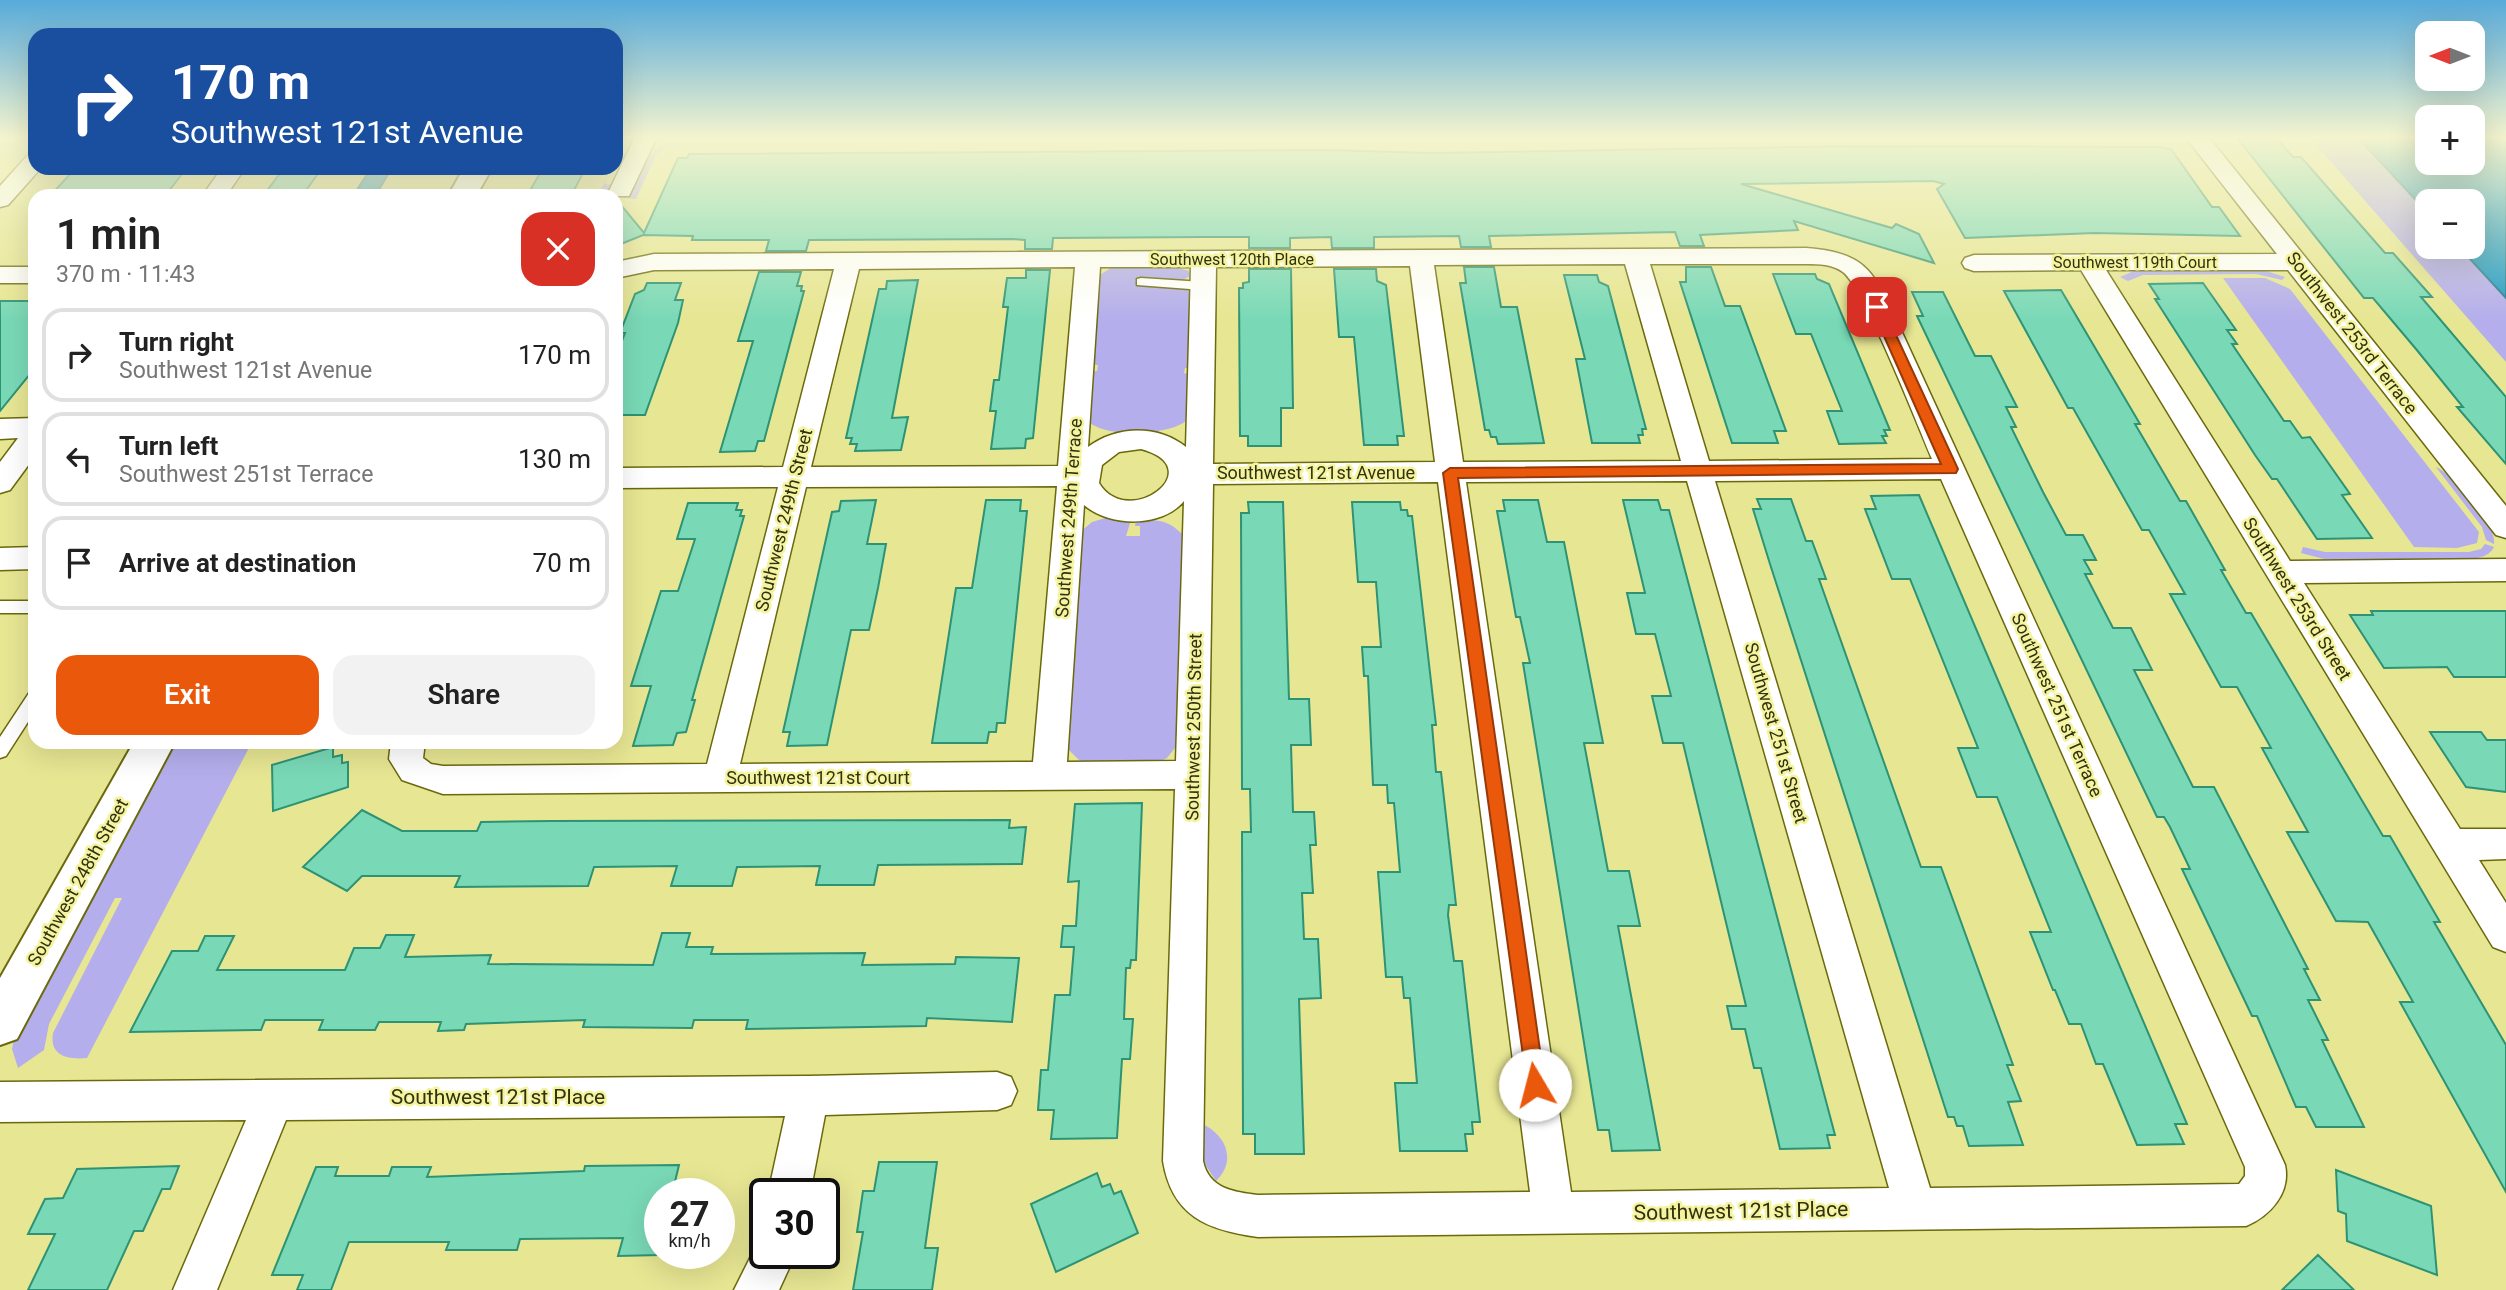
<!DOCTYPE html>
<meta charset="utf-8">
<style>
body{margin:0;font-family:Roboto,sans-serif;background:#f2f2f2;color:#222;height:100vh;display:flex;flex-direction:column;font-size:26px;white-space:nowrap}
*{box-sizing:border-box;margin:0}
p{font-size:23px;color:#767676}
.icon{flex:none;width:38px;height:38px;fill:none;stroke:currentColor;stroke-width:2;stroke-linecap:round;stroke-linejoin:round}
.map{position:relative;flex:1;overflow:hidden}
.details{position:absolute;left:28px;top:189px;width:595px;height:560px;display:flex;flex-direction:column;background:#fff;border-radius:21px;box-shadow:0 7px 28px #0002}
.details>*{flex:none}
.hud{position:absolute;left:28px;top:28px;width:595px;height:147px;border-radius:21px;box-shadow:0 7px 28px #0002;background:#1a4fa0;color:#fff;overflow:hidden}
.needle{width:46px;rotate:270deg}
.fabs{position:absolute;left:2415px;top:21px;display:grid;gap:14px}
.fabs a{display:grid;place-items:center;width:70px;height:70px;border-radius:14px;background:#fff;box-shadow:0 7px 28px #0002;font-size:35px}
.speed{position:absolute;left:644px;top:1178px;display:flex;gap:14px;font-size:35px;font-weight:700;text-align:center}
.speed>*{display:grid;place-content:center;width:91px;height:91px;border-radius:50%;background:#fff;box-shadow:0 7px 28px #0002;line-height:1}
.speed small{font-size:18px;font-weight:400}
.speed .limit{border:4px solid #111;border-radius:10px;background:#fff;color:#111}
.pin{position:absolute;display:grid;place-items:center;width:60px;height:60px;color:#fff;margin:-30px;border-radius:14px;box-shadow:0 4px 10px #0006}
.me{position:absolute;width:77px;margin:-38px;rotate:352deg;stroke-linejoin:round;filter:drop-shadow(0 0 5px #0008)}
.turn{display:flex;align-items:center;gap:24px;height:147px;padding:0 28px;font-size:32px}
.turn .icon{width:91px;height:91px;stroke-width:2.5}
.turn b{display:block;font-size:49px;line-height:60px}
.round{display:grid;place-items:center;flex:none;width:74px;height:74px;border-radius:21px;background:#f2f2f2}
.summary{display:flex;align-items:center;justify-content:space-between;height:119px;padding:0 28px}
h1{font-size:42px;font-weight:600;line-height:52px}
.primary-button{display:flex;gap:14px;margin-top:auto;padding:14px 28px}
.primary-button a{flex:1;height:80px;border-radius:21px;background:#ea580c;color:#fff;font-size:28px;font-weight:600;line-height:80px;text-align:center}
.primary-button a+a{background:#f2f2f2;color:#222}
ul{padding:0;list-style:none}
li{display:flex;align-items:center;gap:21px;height:94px;margin:0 14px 10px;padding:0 14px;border:4px solid #e0e0e0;border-radius:21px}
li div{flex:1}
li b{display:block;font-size:26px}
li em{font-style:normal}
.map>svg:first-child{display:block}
.green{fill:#b4aeec}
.water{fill:#1f9ac6;stroke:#257b8f;stroke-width:2}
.building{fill:#79d9b7;stroke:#2d9374;stroke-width:2}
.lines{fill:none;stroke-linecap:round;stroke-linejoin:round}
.service-casing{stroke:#6b690c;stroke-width:3}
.minor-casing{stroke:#6b690c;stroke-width:3}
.tertiary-casing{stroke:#6b690c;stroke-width:4}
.service{fill:#fff;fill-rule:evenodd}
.minor{fill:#fff;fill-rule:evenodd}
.tertiary{fill:#fff;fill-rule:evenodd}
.route{fill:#ea580c;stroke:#983908;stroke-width:2}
.labels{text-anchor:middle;stroke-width:5;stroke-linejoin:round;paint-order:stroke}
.far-street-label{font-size:16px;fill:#333210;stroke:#f4f4a0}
.street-label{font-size:18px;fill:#333210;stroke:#f4f4a0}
.near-street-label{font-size:21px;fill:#333210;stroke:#f4f4a0}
</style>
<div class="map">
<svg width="2506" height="1290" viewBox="0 0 2506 1290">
<rect width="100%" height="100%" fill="#e7e693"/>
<path class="green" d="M2311,139H2359L2427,212V247H2459L2506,298V362Z
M661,145L665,148L656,155L636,199L598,196L604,183L611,185L608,194L630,193L646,158Z
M1114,266H1170L1189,271L1190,276L1181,281L1139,278V285L1186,289L1192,293L1191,368H1185L1184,373L1191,375L1187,420C1170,436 1101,439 1086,419L1089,372L1097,371L1098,365H1090L1098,276Z
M2260,269L2285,277L2282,280L2256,274L2143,275L2128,281L2120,277L2136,270Z
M2223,278H2265L2290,289L2479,532L2477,543L2457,548L2414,547Z
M2436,467C2454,475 2497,524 2494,544L2486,540L2482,527Z
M1109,517L1131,520L1126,536H1140V526H1135L1136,520C1158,520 1168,519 1184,536L1178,744L1167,758L1159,762H1081L1067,748L1080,532L1092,522Z
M2485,544L2494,547C2488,558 2477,558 2466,559H2324L2301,553L2303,547L2325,552H2469L2481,549Z
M174,742H252L87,1058C68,1060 49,1056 53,1033L122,898H115L49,1024L44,1050L18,1068L12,1049L15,1035Z
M1200,1123C1225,1133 1238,1160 1216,1181L1201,1158Z"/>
<path class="water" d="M2359,139H2427V163H2473V139H2506V298L2459,247H2473V201H2427V212Z
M371,168H392L375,196H353Z"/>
<path class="building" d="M2238,139H2277L2293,157H2301L2385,253H2393L2432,297H2421L2506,397V464L2457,407H2463L2416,349L2373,298H2364Z
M1857,146L2159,147L2171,149L2212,207H2219L2240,236L2094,233L1965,238L1937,189L1944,184L1933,181L1741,184L1892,228L1896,224L1919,234L1934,263L1794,221L1798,230L1700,235L1704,246H1680L1675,232L1489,236L1491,247H1461L1459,236L1374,237V248H1332L1331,237L1290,238V248H1249V237H1203L1053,238L1052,249H1025V240L1013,239L809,240L806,251H766L769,240H692L693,236L643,235L616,246V199L644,233L678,158H687L689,154L1327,150L1432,153Z
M284,168H322L302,196H263Z
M549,168H581L579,173H583L571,196H527L540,173H547Z
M185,170L165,196H50L72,172Z
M1464,267H1494L1501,307H1517L1544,443L1498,444L1496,437H1491L1489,430H1485L1460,283H1466Z
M1686,267H1711L1725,306H1740L1786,431H1774L1778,443H1732L1680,282H1686Z
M1249,269H1291L1293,408H1281V446H1248V436H1240L1239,288H1243V283L1249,282Z
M1334,269H1376L1377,281L1386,285L1404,436H1397L1398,445H1364L1354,337H1339Z
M1026,270H1050L1033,438L1026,439L1025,448L991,449L996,411H990L994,380H999L1008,307H1003L1007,278H1026Z
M759,272H801L797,286H802L801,291H804L764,441H758L755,451L720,452L753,341H738Z
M1773,274H1815L1817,279L1829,284L1890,430H1884L1887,436H1882L1886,443L1839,444L1827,411H1842L1811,334H1796Z
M1564,275H1597L1599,282L1608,286L1646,429H1642L1643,435H1638L1640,443H1592L1576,359H1585Z
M918,280L892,418L908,417L901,450L855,451L857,444H850L852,438H846L879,289H886L887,281Z
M647,283H681L675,300H683L678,323L645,415H616V356L625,333H620L635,294L644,290Z
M2203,283L2236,330H2227L2237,344H2232L2284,421H2290L2302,438L2310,437L2350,494L2342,495L2372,538L2317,539L2277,479H2272L2255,455L2155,299H2159L2149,284Z
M2061,290L2140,424H2135L2180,501H2186L2225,570H2221L2246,613H2251L2383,836H2390L2440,922H2434L2506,1045V1192L2400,1002H2413L2368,922L2336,921L2287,832H2308L2262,748H2271L2237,687H2221L2170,594H2185L2149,530H2142L2073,408H2068L2004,291Z
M1912,292H1943L1975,356H1991L2017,407H2006L2016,427H2011L2043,492L2066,535H2083L2096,560H2084L2092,574H2085L2113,628H2131L2152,670H2134L2193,787H2214L2308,969H2304L2320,1000H2308L2328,1040H2322L2364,1127H2316L2306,1107H2296L2257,1016H2252L2182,869H2190L2170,827L2164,817H2157L1917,316H1923Z
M0,301H35V368L0,411Z
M1919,495L2187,1124H2175L2184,1144L2137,1145L2103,1064H2096L2081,1024H2069L2055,990H2053L2030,932H2051L1997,797H1977L1958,748H1978L1910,579H1892L1865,509H1876L1871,496Z
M1757,499H1791L1806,541H1812L1826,579H1819L1921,867H1941L2013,1065H2007L2021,1101L2008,1102L2023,1145L1969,1146L1963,1126H1957L1954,1117H1948L1770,564L1753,509H1761Z
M876,500L867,544H886L878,588L869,630H851L827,745L787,746L790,732H783L832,512L839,511L841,501Z
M986,500H1021L1020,511H1027L1005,723H997L996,732H989L987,743H932L956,588H972Z
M1503,500H1538L1547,542H1564L1603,743H1584L1608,871H1629L1640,926H1618L1660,1150L1612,1151L1609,1130H1598L1523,663H1530L1520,617H1516L1497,511H1505Z
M1623,500H1658L1661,510H1669L1835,1135H1827L1830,1148L1780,1149L1761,1068H1754L1745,1029H1732L1727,1006H1746L1683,743H1663L1652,696H1671L1655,634H1636L1627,593H1645Z
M1248,502H1283L1289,699H1309L1311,745H1291L1293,812H1314L1316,845H1310L1313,893H1302L1304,939H1318L1321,998L1299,999L1304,1154H1255V1134H1243L1242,832H1251L1250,789H1242L1241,513H1249Z
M1352,502H1400L1401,510H1407L1408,516H1412L1436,725H1432L1436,772H1441L1456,905H1449L1448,915L1454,961H1462L1480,1122H1472L1473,1134H1465L1467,1151H1400L1395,1083H1417L1410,998H1404L1402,977H1386L1378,872H1400L1394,803H1388L1387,785H1373L1368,676H1364L1362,647H1381L1376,582H1358Z
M688,503H738L736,510H742L740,516H744L692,700H695L686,732L677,733L673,745L633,746L651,686H631L661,591H678L695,539H677Z
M2371,611H2506V677H2454L2447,667L2384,668L2350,615H2373Z
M2430,732H2481L2487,740H2506V792L2466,787Z
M333,747V757L342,755V763L348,762V787L273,811L272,765Z
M1142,803L1136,960H1131L1130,968H1126L1124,1019H1133L1130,1059H1122L1117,1138L1051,1139L1054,1110H1038L1041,1070H1048L1055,995H1070L1074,947H1061L1063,926H1076L1079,881L1068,882L1075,804Z
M362,810L402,831H477L481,822L551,821L1010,820L1009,828L1026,827L1022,864L878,865L874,885H816L820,866L737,867L732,886H671L677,866L594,867L588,886L455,887L460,876H362L347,891L303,867Z
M662,933H690L686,947H713L711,954L865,953L862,965L955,964L956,957L1019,958L1012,1022L927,1018L926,1026L746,1029L748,1020H694L692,1028L583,1027L585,1020L466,1024L464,1030L438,1031L441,1022H379L375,1030H319L323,1020H265L261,1030L130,1032L172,951H198L205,936H234L217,970H345L354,948H380L386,935H414L405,957L491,955L488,964L653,965Z
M879,1162H937L925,1248H938L932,1290H853L863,1232H857L863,1191H874Z
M679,1165L672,1194H660V1255L618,1256L623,1238L520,1239L517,1250H446L449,1242H349L331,1290H297L303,1275H272L316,1167H338L335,1176H389L392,1167H431L427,1177L584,1171L585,1166Z
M179,1166L170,1189H162L143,1231H134L107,1290H28L55,1234H28L45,1199L63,1198L77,1169Z
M2336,1170L2431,1206L2437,1275L2347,1241L2346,1214L2338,1211Z
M1097,1173L1102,1187L1110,1184L1114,1194L1121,1191L1138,1233L1056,1272L1031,1204Z
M2318,1255L2354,1290H2282Z"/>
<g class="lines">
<g class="service-casing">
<path id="service" d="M1141,278L1203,282L1209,286L1203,290L1137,285V279Z
M0,601H35V613H0Z
M35,691V711L6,756L0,758V737L29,693Z"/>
</g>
<g class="minor-casing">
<path id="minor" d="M634,139H656L629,196H613L609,191Z
M2187,139H2210L2506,506V538L2496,535L2288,270H2106L2290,561L2506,559V581L2304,583L2460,829H2506V859L2479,860L2506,903V952L2493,947L2081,270L1974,271L1965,268L1962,263L1965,258L1974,255L2277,254Z
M35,154V168H41L8,205L0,207V186L27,156Z
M222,168H245L226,196H202Z
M1806,248C1871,253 1874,275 1900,328L2285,1165C2291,1193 2270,1216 2246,1226L1258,1237C1207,1230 1172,1216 1163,1161L1175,789L443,794L402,780L389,759L391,742H425L423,758L431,764L443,766L707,764L778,487L616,488V468L783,467L834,269L654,270L616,278V262L654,254ZM1625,264L1681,461L1463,462L1434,265ZM1650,264H1806C1819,264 1832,264 1843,272C1864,288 1918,426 1932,459L1709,461ZM1410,266L1435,462L1213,464L1216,267ZM1075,267L1058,466L811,467L859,269ZM1100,267H1191L1186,447C1157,424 1116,426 1088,447ZM1141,449C1212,468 1128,531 1099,483L1102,465L1119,452ZM1941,479L2245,1167V1176L2239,1184L1930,1188L1715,481ZM1687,481L1889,1188L1571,1192L1466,482ZM1438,482L1530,1192L1258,1195C1234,1192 1209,1189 1203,1161L1213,484ZM1057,486L1033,762L740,764L806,487ZM1184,501L1176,761L1067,762L1084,505C1109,527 1162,528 1184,501Z
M0,267H35V283H0Z
M35,418V456L10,490L0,493V462L18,438L0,439V419Z
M35,547V569L0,570V548Z
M997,1072L1011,1077L1017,1091L1011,1105L997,1110L825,1115L810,1194H768L785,1116L286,1120L217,1290H173L246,1120L0,1122V1082L809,1076Z
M765,1236V1253H796L779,1290H734L760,1238Z"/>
</g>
<g class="tertiary-casing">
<path id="tertiary" d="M464,168H492L476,196H448Z
M134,742H175L17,1039L0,1045V978Z"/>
</g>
<use href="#service" class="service"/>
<use href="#minor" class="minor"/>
<use href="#tertiary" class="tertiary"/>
</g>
<linearGradient id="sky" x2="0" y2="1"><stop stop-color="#57aada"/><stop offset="0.43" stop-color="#f4f4ce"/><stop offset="1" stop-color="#f4f4ce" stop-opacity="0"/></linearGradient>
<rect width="2506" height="320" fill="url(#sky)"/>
<path class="route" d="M1877,303L1883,307L1958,469L1956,473L1458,478L1545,1085L1542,1092L1535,1095L1528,1092L1443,473L1450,468L1941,464L1871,307Z"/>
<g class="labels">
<g class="far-street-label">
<text x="1232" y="265">Southwest 120th Place</text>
<text x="2135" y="268">Southwest 119th Court</text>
</g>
<g class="street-label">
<text transform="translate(2352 333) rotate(52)" y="6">Southwest 253rd Terrace</text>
<text x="1316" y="479">Southwest 121st Avenue</text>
<text transform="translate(1069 518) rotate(-86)" y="6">Southwest 249th Terrace</text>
<text transform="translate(784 520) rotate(-76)" y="6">Southwest 249th Street</text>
<text transform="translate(2297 599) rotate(58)" y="6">Southwest 253rd Street</text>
<text transform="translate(2057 705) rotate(66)" y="6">Southwest 251st Terrace</text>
<text transform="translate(1194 727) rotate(-89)" y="6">Southwest 250th Street</text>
<text transform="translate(1776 733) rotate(74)" y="6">Southwest 251st Street</text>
<text x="818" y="784">Southwest 121st Court</text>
<text transform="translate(78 882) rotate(-61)" y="6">Southwest 248th Street</text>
</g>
<g class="near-street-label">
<text x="498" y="1104">Southwest 121st Place</text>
<text transform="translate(1741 1211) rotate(-1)" y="7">Southwest 121st Place</text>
</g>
</g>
</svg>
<div class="fabs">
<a><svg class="needle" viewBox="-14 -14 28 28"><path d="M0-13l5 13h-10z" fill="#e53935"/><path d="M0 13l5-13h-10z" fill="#767676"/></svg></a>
<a>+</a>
<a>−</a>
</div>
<div class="speed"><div>27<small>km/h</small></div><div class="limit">30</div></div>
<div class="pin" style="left:1877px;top:307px;background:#d93025"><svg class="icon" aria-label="arrive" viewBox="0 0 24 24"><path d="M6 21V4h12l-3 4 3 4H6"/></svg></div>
<svg class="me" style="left:1535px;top:1085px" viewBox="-20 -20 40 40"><circle r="19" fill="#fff"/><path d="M0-13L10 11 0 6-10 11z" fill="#ea580c"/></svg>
<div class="hud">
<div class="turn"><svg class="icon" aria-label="right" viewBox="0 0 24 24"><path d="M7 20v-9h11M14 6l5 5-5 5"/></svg><div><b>170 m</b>Southwest 121st Avenue</div></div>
</div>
<section class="details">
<div class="summary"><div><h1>1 min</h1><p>370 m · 11:43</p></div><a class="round" style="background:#d93025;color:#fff"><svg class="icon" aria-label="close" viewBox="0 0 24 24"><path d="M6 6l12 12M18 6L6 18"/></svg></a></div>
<ul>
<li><svg class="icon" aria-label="right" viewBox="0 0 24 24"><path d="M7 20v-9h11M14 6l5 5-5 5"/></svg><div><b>Turn right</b><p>Southwest 121st Avenue</p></div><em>170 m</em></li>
<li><svg class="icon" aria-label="left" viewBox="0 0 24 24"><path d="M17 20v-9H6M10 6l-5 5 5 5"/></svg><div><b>Turn left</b><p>Southwest 251st Terrace</p></div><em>130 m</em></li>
<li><svg class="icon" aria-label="arrive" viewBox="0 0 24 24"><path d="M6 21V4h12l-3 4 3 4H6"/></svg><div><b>Arrive at destination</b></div><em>70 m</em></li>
</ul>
<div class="primary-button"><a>Exit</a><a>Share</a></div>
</section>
</div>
